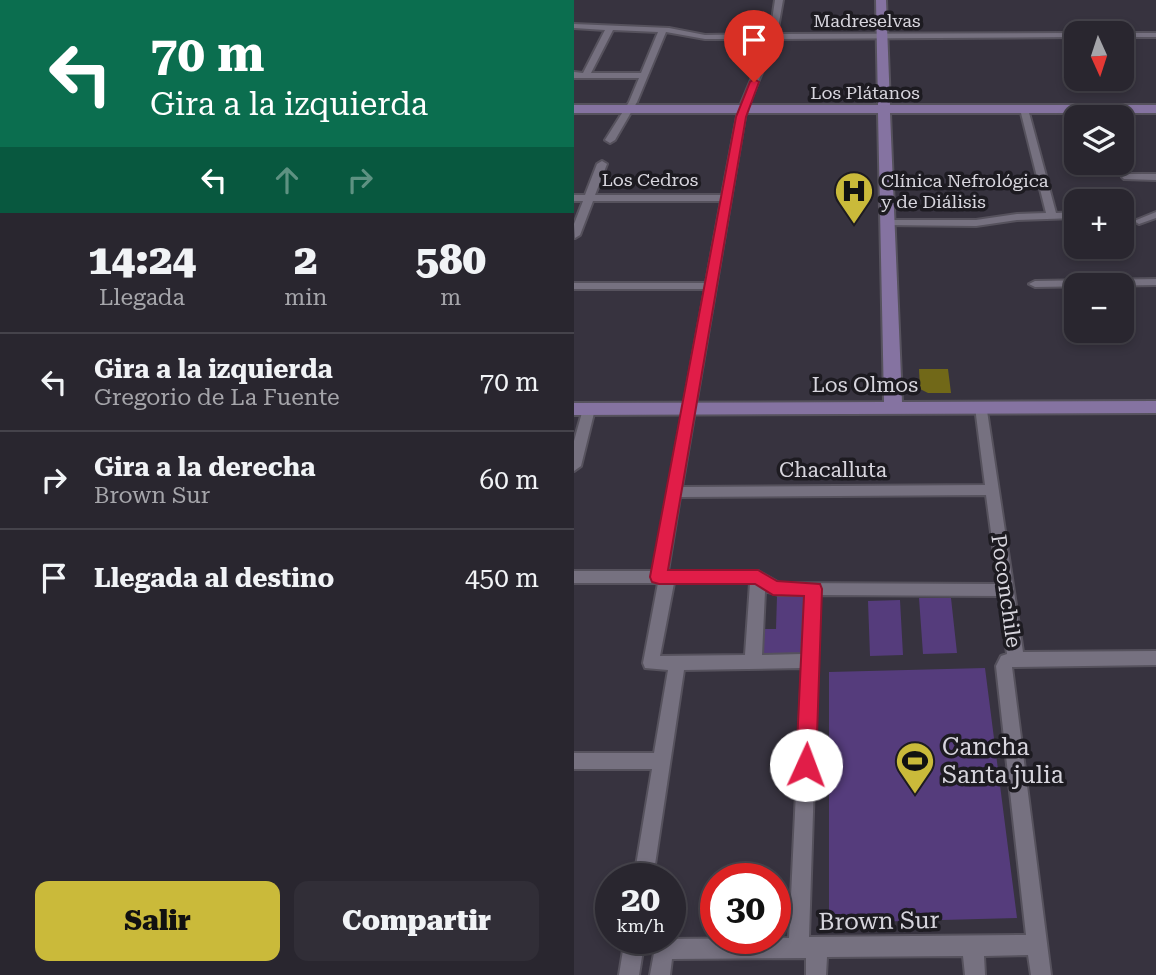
<!DOCTYPE html>
<html lang="es">
<meta charset="utf-8">
<style>
body{margin:0;font-family:"Roboto Serif",serif;background:#312e37;color:#f1f3f6;height:100vh;display:flex;flex-direction:column;font-size:26px;white-space:nowrap}
*{box-sizing:border-box;margin:0}
p{font-size:23px;color:#a5a5aa}
.icon{flex:none;width:38px;height:38px;fill:none;stroke:currentColor;stroke-width:2;stroke-linecap:round;stroke-linejoin:round}
.map{position:relative;flex:1;overflow:hidden}
.panel{display:flex;flex-direction:column;background:#29262f;width:574px}
.panel>*{flex:none}
.banner{background:#0b6e4f;color:#fff;overflow:hidden}
.needle{width:46px;rotate:177deg}
.fabs{position:absolute;left:490px;top:21px;display:grid;gap:14px}
.fabs a{display:grid;place-items:center;width:70px;height:70px;border-radius:14px;background:#29262f;box-shadow:0 4px 10px #0003,0 0 0 2px #45434b;font-size:35px}
.speed{position:absolute;left:21px;top:863px;display:flex;gap:14px;font-size:35px;font-weight:700;text-align:center}
.speed>*{display:grid;place-content:center;width:91px;height:91px;border-radius:50%;background:#29262f;box-shadow:0 4px 10px #0003,0 0 0 2px #45434b;line-height:1}
.speed small{font-size:18px;font-weight:400}
.speed .limit{border:10px solid #d22;background:#fff;color:#111}
.pin{position:absolute;display:grid;place-items:center;width:60px;height:60px;color:#fff;margin:-72px -30px;border-radius:50% 50% 50% 0;rotate:-45deg;box-shadow:0 0 7px #0007}
.pin .icon{rotate:45deg}
.me{position:absolute;width:77px;margin:-38px;rotate:2deg;stroke-linejoin:round;filter:drop-shadow(0 0 5px #0008)}
.turn{display:flex;align-items:center;gap:24px;height:147px;padding:0 35px;font-size:32px}
.turn .icon{width:91px;height:91px;stroke-width:2.5}
.turn b{display:block;font-size:49px;line-height:60px}
.lanes{display:flex;align-items:center;height:66px;padding:0 35px;background:#0003;justify-content:center;gap:35px;direction:ltr}
.lanes .off{opacity:.35}
.eta{display:flex;justify-content:space-evenly;align-items:center;height:119px;text-align:center}
.eta b{font-size:42px;font-weight:800;line-height:49px}
.button{display:flex;gap:14px;margin-top:auto;padding:14px 35px}
.button a{flex:1;height:80px;border-radius:14px;background:#caba3a;color:#111;font-size:28px;font-weight:800;line-height:80px;text-align:center}
.button a+a{background:#312e37;color:#f1f3f6}
ul{padding:0;list-style:none}
li{display:flex;align-items:center;gap:21px;height:98px;padding:0 35px;border-top:2px solid #45434b}
li div{flex:1}
li b{display:block;font-size:26px}
li em{font-style:normal}
main{display:flex;flex:1;min-height:0}
.map>svg:first-child{display:block}
.green{fill:#553c7c}
.building{fill:#716818}
.lines{fill:none;stroke-linecap:round;stroke-linejoin:round}
.street-casing{stroke:#56525d;stroke-width:4}
.secondary-casing{stroke:#56525d;stroke-width:4}
.street{fill:#767180;fill-rule:evenodd}
.secondary{fill:#8573a1;fill-rule:evenodd}
.route{fill:#e11d48;stroke:#92132f;stroke-width:2}
.labels{text-anchor:middle;stroke-width:7;stroke-linejoin:round;paint-order:stroke}
.far-street-label{font-size:18px;fill:#d7d5dd;stroke:#1d1b21}
.far-poi-label{font-size:18px;fill:#d7d5dd;stroke:#1d1b21;text-anchor:start}
.street-label{font-size:21px;fill:#d7d5dd;stroke:#1d1b21}
.near-poi-label{font-size:24px;fill:#d7d5dd;stroke:#1d1b21;text-anchor:start}
.near-street-label{font-size:24px;fill:#d7d5dd;stroke:#1d1b21}
</style>
<main>
<section class="panel">
<div class="banner">
<div class="turn"><svg class="icon" aria-label="left" viewBox="0 0 24 24"><path d="M17 20v-9H6M10 6l-5 5 5 5"/></svg><div><b>70 m</b>Gira a la izquierda</div></div>
<div class="lanes"><svg class="icon" aria-label="left" viewBox="0 0 24 24"><path d="M17 20v-9H6M10 6l-5 5 5 5"/></svg><svg class="icon off" aria-label="ahead" viewBox="0 0 24 24"><path d="M12 20V5M6 11l6-6 6 6"/></svg><svg class="icon off" aria-label="right" viewBox="0 0 24 24"><path d="M7 20v-9h11M14 6l5 5-5 5"/></svg></div>
</div>
<div class="eta">
<div><b>14:24</b><p>Llegada</p></div>
<div><b>2</b><p>min</p></div>
<div><b>580</b><p>m</p></div>
</div>
<ul>
<li><svg class="icon" aria-label="left" viewBox="0 0 24 24"><path d="M17 20v-9H6M10 6l-5 5 5 5"/></svg><div><b>Gira a la izquierda</b><p>Gregorio de La Fuente</p></div><em>70 m</em></li>
<li><svg class="icon" aria-label="right" viewBox="0 0 24 24"><path d="M7 20v-9h11M14 6l5 5-5 5"/></svg><div><b>Gira a la derecha</b><p>Brown Sur</p></div><em>60 m</em></li>
<li><svg class="icon" aria-label="arrive" viewBox="0 0 24 24"><path d="M6 21V4h12l-3 4 3 4H6"/></svg><div><b>Llegada al destino</b></div><em>450 m</em></li>
</ul>
<div class="button"><a>Salir</a><a>Compartir</a></div>
</section>
<div class="map">
<svg width="582" height="975" viewBox="0 0 582 975">
<rect width="100%" height="100%" fill="#37333f"/>
<path class="green" d="M203,596H233L232,656L186,657L188,629H202Z
M345,598H377L383,653L349,654Z
M326,600L329,655L296,656L294,601Z
M411,668L443,918L255,923V672Z"/>
<path class="building" d="M345,369H374L377,393H354L346,389Z"/>
<g class="lines">
<g class="street-casing">
<path id="street" d="M201,0H209L203,34L502,33H504H502V37L202,39L172,111L108,487L411,485L401,407L402,404H412L449,652L582,651V665L438,667L477,975H457L454,955L410,956L411,975H391L389,956L253,957L252,975H232V958L98,959L96,975H76L82,942L89,939L215,938L228,668L110,670L79,878H60L78,769H0V753H80L94,670L71,668L69,663L84,583H0V571H79L131,289H0V283H132L147,201H19L6,235L1,238L0,224L9,201H0V195H11L23,164L28,161L33,164L21,195H148L164,111L194,39H131L92,32L63,102L41,140L36,143L31,140L55,102L65,78H0V72L9,73L31,30L0,28V24L95,28L131,35L196,34ZM39,30L84,32L67,73H17ZM412,495L424,584L205,583L184,571H94L106,497ZM100,583H176L171,655L86,656ZM191,591L205,595H231L228,654L188,655ZM246,595L426,596L433,654L427,656L422,666L452,935L235,937Z
M546,33H582V37H548V33Z
M450,106L454,109L482,213L502,212V218L443,220L402,226L309,225L308,223L313,220H402L443,214L472,213L446,109Z
M553,174H582V180L550,179L548,177Z
M582,212V218L565,224L560,221Z
M582,279V285L461,287L455,284L461,281Z
M15,405L21,409L7,466L0,471V441L9,409Z
M51,938H71L65,975H45Z"/>
</g>
<g class="secondary-casing">
<path id="secondary" d="M302,0H312L316,105H582V113H316L328,402L582,401V413L0,415V403L310,402L304,113H0V105H304Z"/>
</g>
<use href="#street" class="street"/>
<use href="#secondary" class="secondary"/>
</g>
<path class="route" d="M180,79L185,82L172,117L94,570H184L203,581L246,584L248,589L242,765L239,772L232,775L225,772L222,765L230,596L199,595L181,584H85L78,582L76,577L162,117L176,82Z"/>
<defs>
<g id="hospital-pin" transform="scale(2.0125)"><path d="M0 17L-7.5 6A9.5 9.5 0 1 1 7.5 6Z" fill="#caba3a" stroke="#1d1b21"/><path d="M-5-5h3v3.5h4V-5h3V5h-3V1.5h-4V5h-3Z" fill="#111"/></g>
<g id="stadium-pin" transform="scale(2.0125)"><path d="M0 17L-7.5 6A9.5 9.5 0 1 1 7.5 6Z" fill="#caba3a" stroke="#1d1b21"/><path d="M0-5a6.5 5 0 1 0 0 10a6.5 5 0 1 0 0-10ZM-3.5-1.8h7v3.6h-7Z" fill="#111"/></g>
</defs>
<g fill-rule="evenodd">
<use href="#hospital-pin" x="280" y="191"/>
<use href="#stadium-pin" x="341" y="761"/>
</g>
<g class="labels">
<g class="far-street-label">
<text x="293" y="27">Madreselvas</text>
<text x="291" y="99">Los Plátanos</text>
<text x="76" y="186">Los Cedros</text>
</g>
<g class="far-poi-label">
<text x="307" y="187">Clínica Nefrológica<tspan x="307" dy="21">y de Diálisis</tspan></text>
</g>
<g class="street-label">
<text x="291" y="392">Los Olmos</text>
<text x="259" y="477">Chacalluta</text>
<text transform="translate(432 591) rotate(82)" y="7">Poconchile</text>
</g>
<g class="near-poi-label">
<text x="368" y="755">Cancha<tspan x="368" dy="28">Santa julia</tspan></text>
</g>
<g class="near-street-label">
<text transform="translate(305 921) rotate(-1)" y="8">Brown Sur</text>
</g>
</g>
</svg>
<div class="fabs">
<a><svg class="needle" viewBox="-14 -14 28 28"><path d="M0-13l5 13h-10z" fill="#e53935"/><path d="M0 13l5-13h-10z" fill="#a5a5aa"/></svg></a>
<a><svg class="icon" aria-label="layers" viewBox="0 0 24 24"><path d="M12 4l9 5-9 5-9-5zM3 14l9 5 9-5"/></svg></a>
<a>+</a>
<a>−</a>
</div>
<div class="speed"><div>20<small>km/h</small></div><div class="limit">30</div></div>
<div class="pin" style="left:180px;top:82px;background:#d93025"><svg class="icon" aria-label="arrive" viewBox="0 0 24 24"><path d="M6 21V4h12l-3 4 3 4H6"/></svg></div>
<svg class="me" style="left:232px;top:765px" viewBox="-20 -20 40 40"><circle r="19" fill="#fff"/><path d="M0-13L10 11 0 6-10 11z" fill="#e11d48"/></svg>
</div>
</main>
